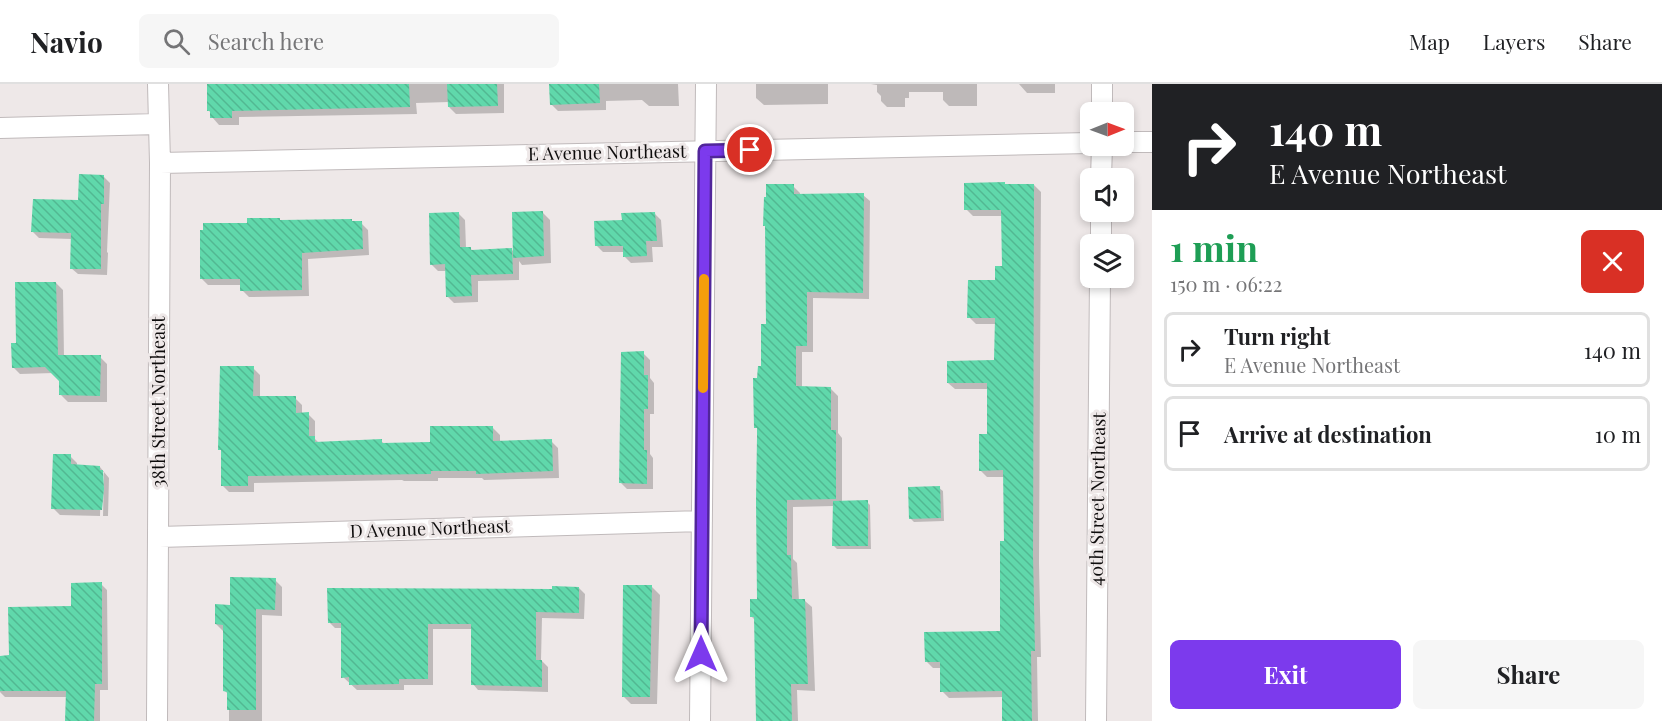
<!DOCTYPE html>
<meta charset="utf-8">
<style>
body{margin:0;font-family:"Playfair Display",serif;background:#f6f6f6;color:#202124;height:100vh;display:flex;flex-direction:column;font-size:22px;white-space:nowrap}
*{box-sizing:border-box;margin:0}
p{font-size:20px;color:#757577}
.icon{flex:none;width:33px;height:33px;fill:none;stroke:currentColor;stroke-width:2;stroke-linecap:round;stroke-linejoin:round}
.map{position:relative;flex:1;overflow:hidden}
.details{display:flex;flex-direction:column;background:#fff;width:510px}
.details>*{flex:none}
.guide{background:#202124;color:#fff;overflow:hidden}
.needle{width:39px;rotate:89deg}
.controls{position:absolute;left:1080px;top:18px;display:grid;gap:12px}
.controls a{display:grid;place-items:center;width:54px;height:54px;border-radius:9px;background:#fff;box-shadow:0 3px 9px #0003;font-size:30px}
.pin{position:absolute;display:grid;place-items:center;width:51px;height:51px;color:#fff;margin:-26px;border:3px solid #fff;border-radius:50%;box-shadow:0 2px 6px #0007}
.me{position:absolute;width:66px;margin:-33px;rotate:0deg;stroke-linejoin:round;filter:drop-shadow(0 0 4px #0008)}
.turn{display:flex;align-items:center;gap:21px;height:126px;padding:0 18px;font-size:27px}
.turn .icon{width:78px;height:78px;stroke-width:2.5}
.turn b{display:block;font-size:42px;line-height:51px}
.round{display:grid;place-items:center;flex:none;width:63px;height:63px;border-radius:9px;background:#f6f6f6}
.head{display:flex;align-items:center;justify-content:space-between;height:102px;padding:0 18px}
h1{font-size:36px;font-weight:700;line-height:45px;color:#1e9e55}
.primary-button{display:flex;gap:12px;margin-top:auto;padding:12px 18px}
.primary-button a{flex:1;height:69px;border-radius:9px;background:#7c3aed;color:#fff;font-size:24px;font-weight:700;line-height:69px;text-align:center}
.primary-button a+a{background:#f6f6f6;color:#202124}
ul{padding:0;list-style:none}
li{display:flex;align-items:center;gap:18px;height:75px;margin:0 12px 9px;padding:0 6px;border:3px solid #e0e0e0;border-radius:9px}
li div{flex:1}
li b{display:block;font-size:22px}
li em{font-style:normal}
header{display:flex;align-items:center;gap:36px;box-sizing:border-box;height:84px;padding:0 30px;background:#fff;border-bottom:2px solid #e0e0e0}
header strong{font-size:28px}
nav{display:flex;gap:33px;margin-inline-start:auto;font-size:21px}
.search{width:420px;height:54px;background:#f6f6f6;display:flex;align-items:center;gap:15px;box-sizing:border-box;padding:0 21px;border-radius:9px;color:#757577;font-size:22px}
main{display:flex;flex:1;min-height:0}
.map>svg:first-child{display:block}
.shadow{fill:#0003}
.building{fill:url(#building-back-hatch)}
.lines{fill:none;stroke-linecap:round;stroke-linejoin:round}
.street-casing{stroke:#c0babb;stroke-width:22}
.street{stroke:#fff;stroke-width:20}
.route-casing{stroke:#51269a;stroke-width:15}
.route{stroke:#7c3aed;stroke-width:10}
.slow{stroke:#f59e0b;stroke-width:10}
.labels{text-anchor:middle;stroke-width:6;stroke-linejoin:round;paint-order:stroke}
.street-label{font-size:18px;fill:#0d0b0b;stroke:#eee8e8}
</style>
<header>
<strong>Navio</strong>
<div class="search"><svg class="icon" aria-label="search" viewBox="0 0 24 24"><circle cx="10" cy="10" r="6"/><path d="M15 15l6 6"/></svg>Search here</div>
<nav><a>Map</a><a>Layers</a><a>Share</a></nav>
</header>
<main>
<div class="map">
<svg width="1152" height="637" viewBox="0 0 1152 637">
<defs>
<pattern id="building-back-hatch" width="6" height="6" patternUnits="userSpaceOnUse" patternTransform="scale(1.5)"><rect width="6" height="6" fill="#60d8ab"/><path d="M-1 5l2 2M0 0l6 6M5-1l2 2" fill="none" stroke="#52b892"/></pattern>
</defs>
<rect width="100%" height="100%" fill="#eee8e8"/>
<path class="shadow" d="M209,0H504V29L456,30L449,23V18L416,19L417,30L239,33V41H219L212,33V30L208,26Z
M551,0H678L679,22H649L642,16L606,17V26L558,27L551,20Z
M756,0H828V20L764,21L756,14Z
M871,0H977V22H949L943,16V8H909V14H905V23H887L881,17V12L877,8V1Z
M1019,0H1055V9H1027Z
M104,93L110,99L107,168L108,169L107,191L78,190L71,184L72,155L39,154L32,147L80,118Z
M1034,101L1041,108L1039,479L1041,573H1037L1038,637H1003V613L949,614L942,607V584H933L926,577L1002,549L1005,458L1004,393H987L980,386L988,352V305H955L948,299L996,278L997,240H976L969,233L997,198L1003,183L1002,132H973L966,125Z
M793,102L800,109V111H863L870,117L869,215L813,214V268H802V304L831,305L838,312V349L842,354V418H867L870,421L871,465H837L834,462V422L793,423V475L797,479L799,517H805L812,523L815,607L797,606L798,637H757L755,536L752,533L759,516V346L756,343L759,295L763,284L767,241Z
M542,128L550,136L551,179L522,181L519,177V196L478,197V218L454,219L447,212L446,187H438L431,180L458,129L465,136L466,164H470L473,167L512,166L515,169Z
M655,130L661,136L663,163H652L653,178L631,179L624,172V168H603L596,161L623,138Z
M282,138L361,139L368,146L369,171L308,175L309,212L249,213L242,206V201H208L201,194L249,140Z
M56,199L63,206L64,273H100L107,280V318H68L61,311V296L54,289L20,290L13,283L17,260Z
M643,269L650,276V294L654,299V330H650V370L653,374V405H627L621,399Z
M253,284L260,291V314H295L302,321V330H308L315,337V355L319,359L381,357L386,361L432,360L493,344L500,351V358L551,357L558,364L559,394L484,396L482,394H438V397H404L402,396L254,399V408H229L222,401L223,368L220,365Z
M70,372L77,379V382L100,383L104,388H101L100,432L60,431L53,424Z
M104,388L109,394L108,432H103Z
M939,404L943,407L944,437L914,438L911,435Z
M275,496L282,503V532L262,531V637H229V611L225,607L223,547L216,540L231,522Z
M101,500L107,506L108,606H100V637H67V613H5L0,608V573H11Z
M652,503L660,511L657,620H631L623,612Z
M579,504L585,510L584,535L542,534L541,576L548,583V608L478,606L473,600L472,545H433V601H404V606H357L343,593V544H335L329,538Z"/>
<path class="building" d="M207,0H409L410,23L232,27V34H210V27H207Z
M447,0H497L498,22L448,23Z
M549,0H599L600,19L550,21Z
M79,90L104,91V120H101V185H70L71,149L31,148L33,115L78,116Z
M1005,98V100H1034L1033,472L1035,567H1031L1032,637H1002V607L940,608V578H925L924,548L1000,547V457H1004L1003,386L979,387V350H987V299H947V277L994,276L995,234H967L968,196H995V182H1002L1001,126H964V99Z
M766,100H794V110L864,109L863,209L807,208V262H796V302L831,303V346H836V415L787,416V471H791L792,515H805L808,600H791L792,637H756L754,533H750V515H757L756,417L757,353V344H754L753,294H757L758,282H761V240H766L765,142H763L764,113H766Z
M543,127L544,172L513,174L512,128Z
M459,128L460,163H471V166L512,164L513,190L471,191L472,212L446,213L445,180L430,181L429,129Z
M655,128L657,157H646L647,172L623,173V162H595L594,137L622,136L621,129Z
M247,134H280V136L352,135V137H362L363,165L302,169V206L240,207V195H200V146H203V139H247Z
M15,198H56L58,271H101L100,312L59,311V297L45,283L12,284L11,259H16Z
M644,267V291H648V325H644V366H647V400L619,399L621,268Z
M220,282H254L253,312H296V329L309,328V352H315V358L382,355V359L430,358V342H493V357L552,355L553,387L476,390V387H431V390L248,392V402H221V366H218Z
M53,370H71V380L100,382V386H103L104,405L102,426L51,425Z
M940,402L941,434L909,435L908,403Z
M868,416V462H832L833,417Z
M230,493L276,494L275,526L256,525V626H227V608L223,607V541L215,540V520L230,521Z
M102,498V600H95L94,637H65L66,607H0V572L9,571L8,523L71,522V499Z
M623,501H652L650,613H622Z
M552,502L579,503V529L536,528V576H542V603L471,601V540H428V595H399V600L349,601V593L341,594V539H328L327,504L552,505Z"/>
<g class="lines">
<g class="street-casing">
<path id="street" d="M1102,28V0
M0,44L158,40
M1124,58H1152
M160,79L1090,59
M1101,94L1102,62
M1101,160V128
M159,453L702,437
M157,637L160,79L158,0
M700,637L706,0
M1096,637L1100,194"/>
</g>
<use href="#street" class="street"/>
</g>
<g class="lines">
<g class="route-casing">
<path id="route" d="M701,570L705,67L750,66"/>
</g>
<use href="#route" class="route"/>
<path class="slow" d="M703,304L704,195"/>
</g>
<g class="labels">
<g class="street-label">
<text transform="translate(607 69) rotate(-1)" y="6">E Avenue Northeast</text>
<text transform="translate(159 318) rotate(-90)" y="6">38th Street Northeast</text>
<text transform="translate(1098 415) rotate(-89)" y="6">40th Street Northeast</text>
<text transform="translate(430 445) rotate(-2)" y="6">D Avenue Northeast</text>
</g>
</g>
</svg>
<div class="controls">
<a><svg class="needle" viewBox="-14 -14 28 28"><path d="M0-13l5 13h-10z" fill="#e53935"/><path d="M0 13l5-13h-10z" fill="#757577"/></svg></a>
<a><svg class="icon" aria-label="sound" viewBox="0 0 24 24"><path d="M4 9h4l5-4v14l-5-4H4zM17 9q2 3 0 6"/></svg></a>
<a><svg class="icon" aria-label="layers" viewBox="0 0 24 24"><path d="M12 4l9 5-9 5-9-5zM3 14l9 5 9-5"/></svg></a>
</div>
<div class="pin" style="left:750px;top:66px;background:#d93025"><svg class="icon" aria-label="arrive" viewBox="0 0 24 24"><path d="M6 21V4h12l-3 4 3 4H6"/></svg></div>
<svg class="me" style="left:701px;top:570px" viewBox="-20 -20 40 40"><path d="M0-17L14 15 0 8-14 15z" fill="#7c3aed" stroke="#fff" stroke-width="4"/></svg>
</div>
<section class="details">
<div class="guide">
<div class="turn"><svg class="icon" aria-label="right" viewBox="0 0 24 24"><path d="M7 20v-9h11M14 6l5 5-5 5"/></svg><div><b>140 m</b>E Avenue Northeast</div></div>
</div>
<div class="head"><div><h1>1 min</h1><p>150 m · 06:22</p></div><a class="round" style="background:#d93025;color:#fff"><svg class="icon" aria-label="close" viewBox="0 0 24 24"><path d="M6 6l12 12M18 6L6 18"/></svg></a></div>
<ul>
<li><svg class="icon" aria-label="right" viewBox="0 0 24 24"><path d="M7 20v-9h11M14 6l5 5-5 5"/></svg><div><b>Turn right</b><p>E Avenue Northeast</p></div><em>140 m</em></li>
<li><svg class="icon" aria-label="arrive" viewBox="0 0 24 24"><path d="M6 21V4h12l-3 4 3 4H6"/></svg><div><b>Arrive at destination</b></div><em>10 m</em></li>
</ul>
<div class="primary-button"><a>Exit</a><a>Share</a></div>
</section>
</main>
